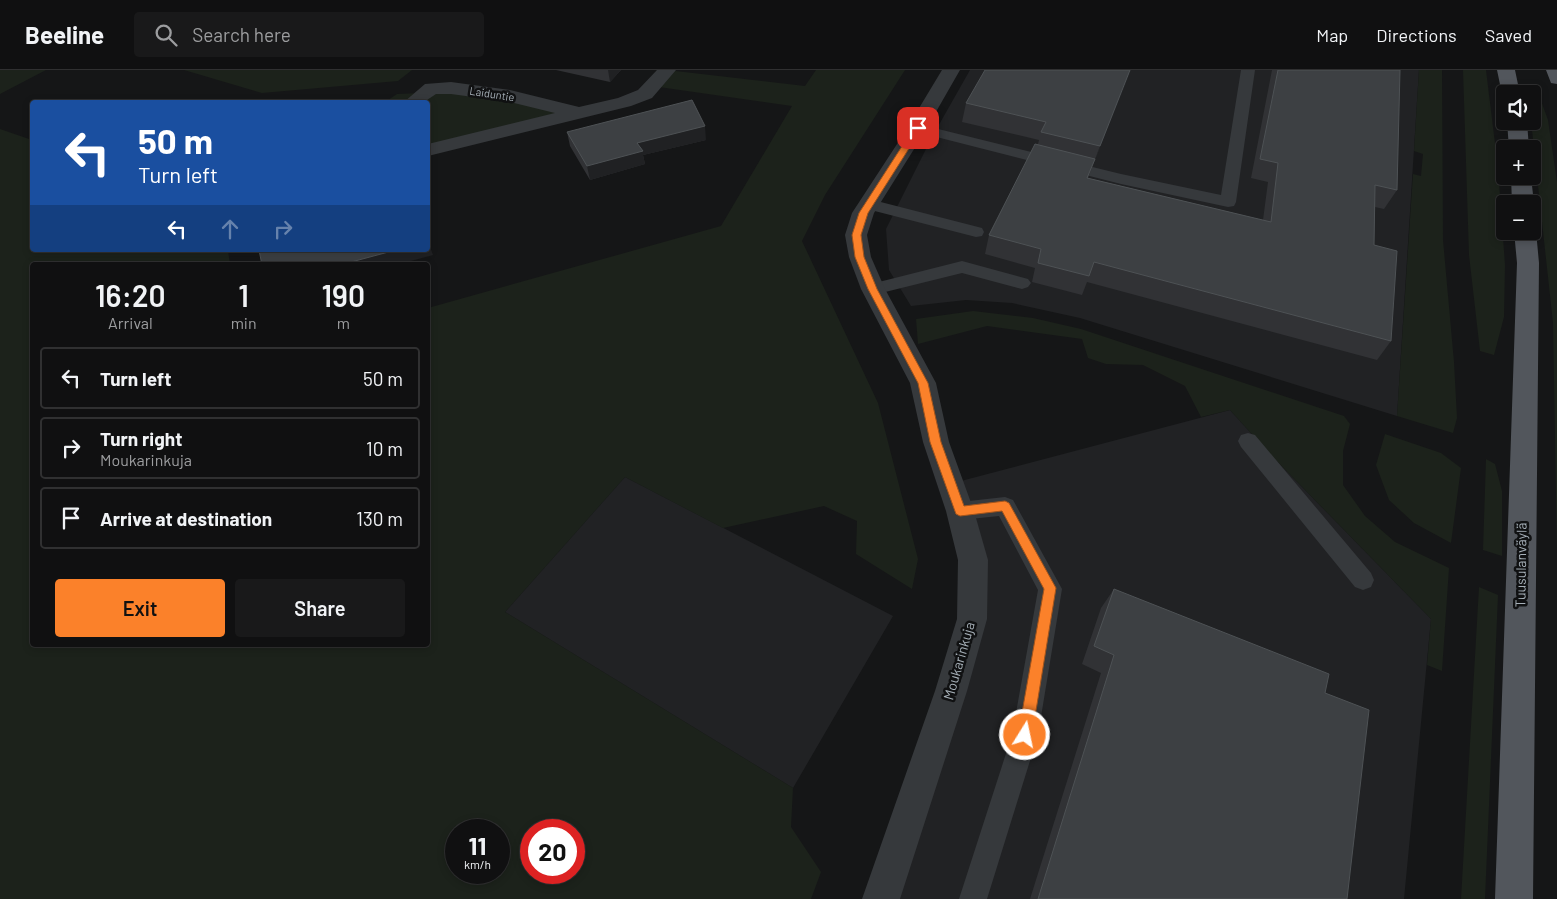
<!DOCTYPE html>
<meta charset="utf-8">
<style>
body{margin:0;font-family:Barlow,sans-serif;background:#19191a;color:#f1f3f6;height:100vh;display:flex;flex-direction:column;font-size:19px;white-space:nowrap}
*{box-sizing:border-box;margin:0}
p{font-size:16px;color:#9c9d9f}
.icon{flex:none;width:28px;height:28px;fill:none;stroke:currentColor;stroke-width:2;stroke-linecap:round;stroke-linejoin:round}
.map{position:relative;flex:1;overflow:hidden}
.side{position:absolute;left:30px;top:192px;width:400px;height:385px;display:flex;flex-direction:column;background:#101011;border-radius:5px;box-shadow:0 2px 8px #0003,0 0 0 1px #303031}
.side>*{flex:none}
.top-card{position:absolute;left:30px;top:30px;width:400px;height:152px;border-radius:5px;box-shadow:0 2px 8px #0003,0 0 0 1px #303031;background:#1a4fa0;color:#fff;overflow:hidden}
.buttons{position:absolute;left:1496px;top:15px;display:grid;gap:10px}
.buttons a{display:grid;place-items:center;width:45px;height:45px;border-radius:5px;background:#101011;box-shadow:0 2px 8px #0003,0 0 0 1px #303031;font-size:25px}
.speed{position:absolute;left:445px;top:749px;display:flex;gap:10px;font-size:25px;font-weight:700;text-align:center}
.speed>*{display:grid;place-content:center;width:65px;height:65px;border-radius:50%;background:#101011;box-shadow:0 2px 8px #0003,0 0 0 1px #303031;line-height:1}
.speed small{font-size:12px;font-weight:400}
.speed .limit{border:8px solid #d22;background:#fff;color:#111}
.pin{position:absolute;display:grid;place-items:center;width:42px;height:42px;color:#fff;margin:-21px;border-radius:10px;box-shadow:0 2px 8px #0006}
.me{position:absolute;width:55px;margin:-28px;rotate:10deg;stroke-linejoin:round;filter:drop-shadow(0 0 4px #0008)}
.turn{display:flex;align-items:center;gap:18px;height:105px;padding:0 25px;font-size:22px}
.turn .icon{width:65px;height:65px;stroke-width:2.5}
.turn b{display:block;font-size:35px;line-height:42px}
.lanes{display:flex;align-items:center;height:48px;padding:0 25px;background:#0003;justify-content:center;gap:25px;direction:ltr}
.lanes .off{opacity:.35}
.eta{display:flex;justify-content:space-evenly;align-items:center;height:85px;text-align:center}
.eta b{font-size:30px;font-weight:600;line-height:35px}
.button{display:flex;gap:10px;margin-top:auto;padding:10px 25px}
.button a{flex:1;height:58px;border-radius:5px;background:#fb812a;color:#111;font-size:20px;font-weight:600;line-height:58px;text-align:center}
.button a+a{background:#19191a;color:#f1f3f6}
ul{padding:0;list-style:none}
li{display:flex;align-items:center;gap:15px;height:62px;margin:0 10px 8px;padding:0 15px;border:2px solid #303031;border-radius:5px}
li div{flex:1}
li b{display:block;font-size:19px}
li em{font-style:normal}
header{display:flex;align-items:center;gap:30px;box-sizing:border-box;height:70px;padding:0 25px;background:#101011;border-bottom:1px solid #303031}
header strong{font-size:24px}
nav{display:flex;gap:28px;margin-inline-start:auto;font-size:18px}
.search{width:350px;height:45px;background:#19191a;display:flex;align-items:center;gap:12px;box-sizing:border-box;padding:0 18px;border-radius:5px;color:#9c9d9f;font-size:19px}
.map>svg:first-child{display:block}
.built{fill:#212224}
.green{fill:#1c221b;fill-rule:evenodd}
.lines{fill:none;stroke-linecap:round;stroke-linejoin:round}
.lane{fill:#36393c;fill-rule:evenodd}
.street{fill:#36393c;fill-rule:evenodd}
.primary{fill:#52565c;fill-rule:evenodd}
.wall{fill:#313235}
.shaded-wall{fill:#202123}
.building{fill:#3d4043;stroke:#4e5255}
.route{fill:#fb812a;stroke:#a3541b}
.labels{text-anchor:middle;stroke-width:5;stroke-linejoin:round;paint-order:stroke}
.far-street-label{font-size:11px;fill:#a6b0b8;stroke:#101112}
.street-label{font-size:14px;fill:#a6b0b8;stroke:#101112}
</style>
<header>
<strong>Beeline</strong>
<div class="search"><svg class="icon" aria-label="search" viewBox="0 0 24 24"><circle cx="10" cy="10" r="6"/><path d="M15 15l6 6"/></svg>Search here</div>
<nav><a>Map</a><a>Directions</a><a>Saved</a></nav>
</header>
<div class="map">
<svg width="1557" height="829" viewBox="0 0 1557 829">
<rect width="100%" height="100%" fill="#151617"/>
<path class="built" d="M970,0H1419L1397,346L1080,248L1012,233L966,230L911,236L889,200L886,159L932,67Z
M1230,340L1269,383L1431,549L1404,829H887L987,545L961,411Z
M625,407L893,546L793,718L505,542Z"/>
<path class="green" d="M0,0H46L0,24Z
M184,0H412L398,11L262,23Z
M667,0L805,16L816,0H905L825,125L802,171L878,333L918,489L912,519L856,484L857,451L824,436L723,458L625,407L505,542L793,718L791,757L821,802L811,829H0V59L32,70V180H228L230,195H32V575H428V238L721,156L792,36L652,16ZM456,760H499V802H456ZM531,760H574V802H531Z
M1419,0H1442L1443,170L1454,292L1457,348L1453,363L1397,346L1413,104L1421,106L1423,84L1414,81Z
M1463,0H1486L1498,98L1505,195L1504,247L1494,285L1480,281L1469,185Z
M1526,15L1536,17L1548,50L1557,112V483L1553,253L1531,51H1532V24H1527Z
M451,22L509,29L574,47L428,83V32H385L397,24Z
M973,241L1033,248L1081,259L1344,346L1350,354L1343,381V415L1365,446L1395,472L1449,498L1442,601L1427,595L1431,549L1269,383L1230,340L1201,347L1185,316L1143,295L1106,294L1088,288L1082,269L987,256L918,274L916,249Z
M1385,364L1441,383L1461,398L1451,473L1414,453L1389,430L1376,395Z
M1486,389L1495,394L1502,421V486L1483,480Z
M1479,517L1498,525L1485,829H1461Z"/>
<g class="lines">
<path class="lane" d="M1241,0H1255L1236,132L1234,136L1228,137L1121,114L913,61L911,58L913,55L918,54L1121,104L1221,125Z
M869,129L982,158L984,162L982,166L976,167L863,138L861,134L863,130Z
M962,191L1028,209L1031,213L1028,217L1022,219L962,203L873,225L867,223L864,219L867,215Z
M1248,363L1255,365L1371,503L1374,510L1371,517L1363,520L1355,517L1241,377L1238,371L1241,365Z
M1005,427L1013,430L1062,519L1038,665L987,829H959L1012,665L1038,520L999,446L960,450L952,447L949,441L952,435L960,432Z"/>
<path class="street" d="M657,0H676L652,28L631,36L428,86V74L555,43L510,32L451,24H436L424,32H404L425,14L451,12L510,20L579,37L618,28L638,20Z
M942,0H960L921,68L874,143L867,165L871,187L885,219L936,313L949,372L974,441L988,490L987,549L967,621L900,829H862L935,621L957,549L958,490L946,441L923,372L910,313L861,219L849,187L845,165L852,143L901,68Z"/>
<path class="primary" d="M1497,0H1515L1520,24H1505L1504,28L1502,24Z
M1546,0H1557V14L1551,13Z
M1507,51H1527L1529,79H1509Z
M1511,106H1531L1534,134L1532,136V134H1512Z
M1533,156L1536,161L1539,193L1533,829H1495L1517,193L1514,161H1532Z"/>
</g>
<path class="wall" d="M556,0H621L610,12Z
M1131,0L1093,95L1088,108L1263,150L1268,112L1251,108L1272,0H1400L1397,120L1384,139L1375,137L1374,175L1391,271L1377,290L1087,212L1082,225L1032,212L1035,198L985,184L989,165L1038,74L1039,70L962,52L966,33Z
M567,62L706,70L643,85L645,94L590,110L570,76Z
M1114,519L1325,623L1347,829H1030L1101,603L1082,594L1101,538Z"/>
<path class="shaded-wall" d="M608,0H621L610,12Z
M1130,0H1131L1093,95L1100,76Z
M705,56L706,70L643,85L645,94L590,110L587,96L637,73Z
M428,171L433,185L396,195H340L396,180H428Z"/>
<path class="building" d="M985,0H1130L1100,76L1041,62L1046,52L966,33Z
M1278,0H1400L1397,120L1375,115L1374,175L1397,181L1391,271L1094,192L1089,206L1038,193L1041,179L989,165L1035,74L1095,89L1087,108L1271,152L1278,93L1260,89Z
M692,30L705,56L637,73L643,81L587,96L567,62Z
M259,180H396L340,195H262Z
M1114,519L1329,604L1325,623L1369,640L1347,829H1038L1114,585L1094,576Z"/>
<path class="route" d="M915,56L922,58L868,143L861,165L864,187L877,219L928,313L941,372L964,436L1005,431L1009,433L1056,518L1032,665L1030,670L1025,672L1020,670L1018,665L1044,519L1002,441L960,446L956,444L930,372L918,313L868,219L855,187L852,165L859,143Z"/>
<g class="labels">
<g class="far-street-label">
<text transform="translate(492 24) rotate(9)" y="4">Laiduntie</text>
</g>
<g class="street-label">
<text transform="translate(1521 495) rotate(-89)" y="5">Tuusulanväylä</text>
<text transform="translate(959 591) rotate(-74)" y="5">Moukarinkuja</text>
</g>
</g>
</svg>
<div class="buttons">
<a><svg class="icon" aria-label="sound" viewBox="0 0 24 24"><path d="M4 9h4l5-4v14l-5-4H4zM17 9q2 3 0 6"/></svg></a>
<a>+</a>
<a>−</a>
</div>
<div class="speed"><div>11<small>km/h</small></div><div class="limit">20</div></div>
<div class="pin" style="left:918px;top:58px;background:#d93025"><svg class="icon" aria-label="arrive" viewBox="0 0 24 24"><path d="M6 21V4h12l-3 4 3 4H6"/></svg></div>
<svg class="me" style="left:1025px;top:665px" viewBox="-20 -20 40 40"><circle r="17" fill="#fb812a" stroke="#fff" stroke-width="3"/><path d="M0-11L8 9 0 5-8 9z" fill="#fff"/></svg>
<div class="top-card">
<div class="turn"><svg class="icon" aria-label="left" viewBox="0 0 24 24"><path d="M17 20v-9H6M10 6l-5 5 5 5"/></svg><div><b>50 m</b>Turn left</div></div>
<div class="lanes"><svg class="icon" aria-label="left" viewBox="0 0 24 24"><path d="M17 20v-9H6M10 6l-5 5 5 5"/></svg><svg class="icon off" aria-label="ahead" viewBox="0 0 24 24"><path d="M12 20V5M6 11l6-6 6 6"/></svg><svg class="icon off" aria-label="right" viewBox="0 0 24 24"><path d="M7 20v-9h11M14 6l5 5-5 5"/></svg></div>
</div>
<section class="side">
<div class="eta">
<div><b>16:20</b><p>Arrival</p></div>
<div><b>1</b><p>min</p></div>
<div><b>190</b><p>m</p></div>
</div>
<ul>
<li><svg class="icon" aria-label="left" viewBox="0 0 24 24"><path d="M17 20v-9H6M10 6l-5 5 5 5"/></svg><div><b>Turn left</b></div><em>50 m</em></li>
<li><svg class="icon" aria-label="right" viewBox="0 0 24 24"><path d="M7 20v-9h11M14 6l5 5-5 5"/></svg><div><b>Turn right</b><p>Moukarinkuja</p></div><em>10 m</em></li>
<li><svg class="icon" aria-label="arrive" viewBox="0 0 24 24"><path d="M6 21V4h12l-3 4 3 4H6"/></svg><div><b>Arrive at destination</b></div><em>130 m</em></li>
</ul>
<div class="button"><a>Exit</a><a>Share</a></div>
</section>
</div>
